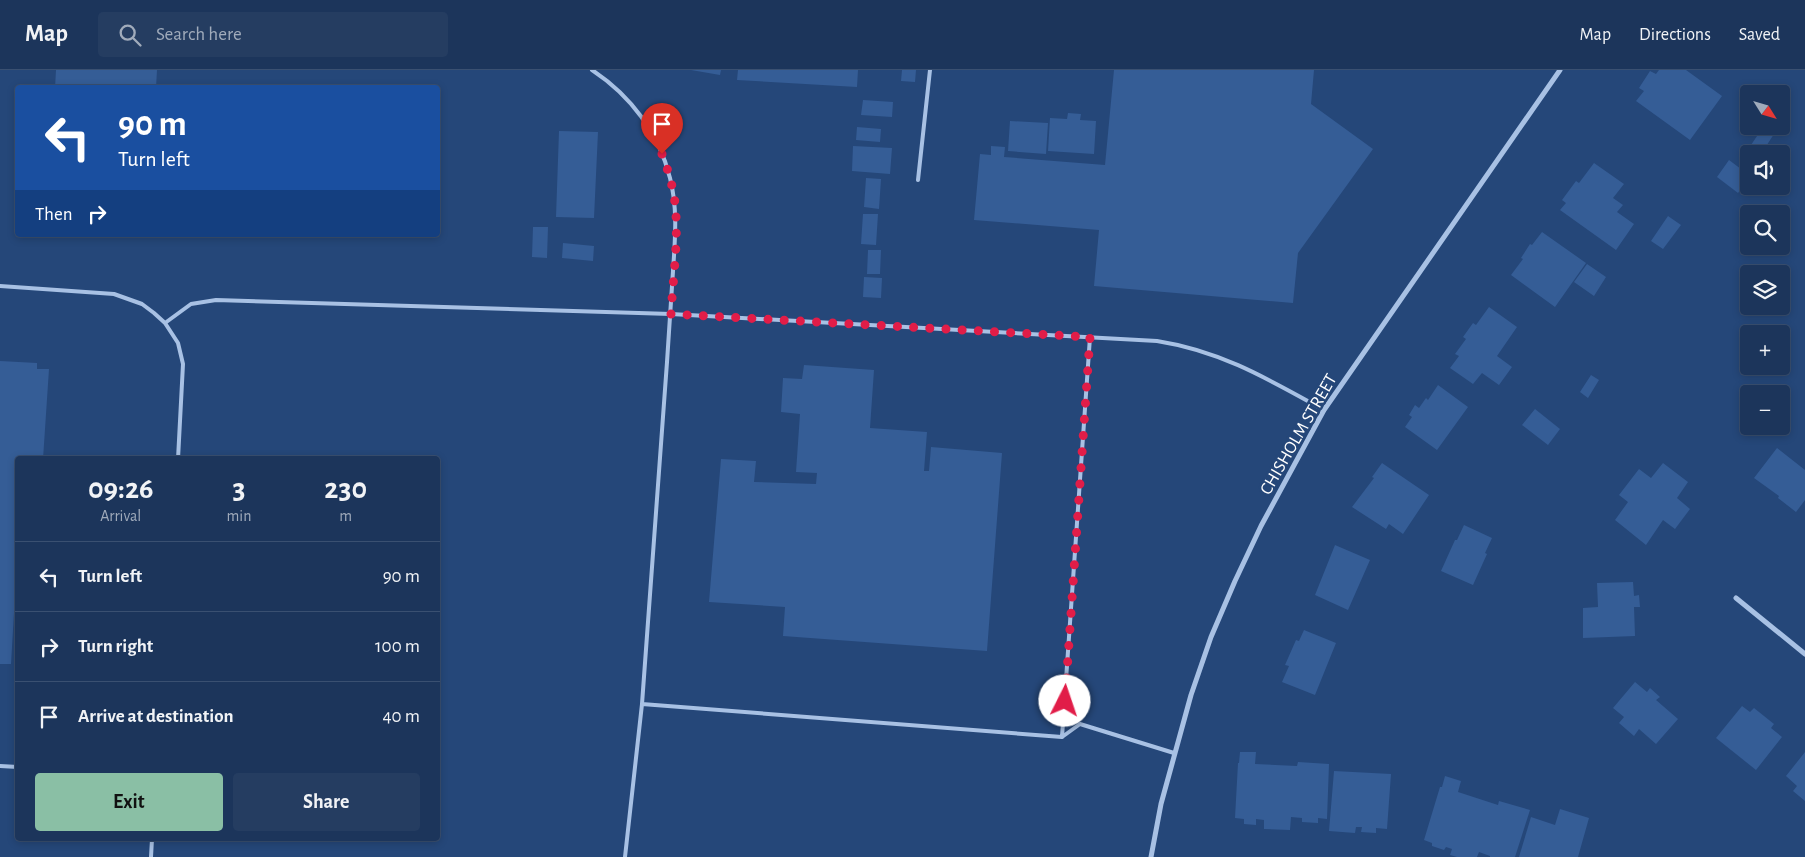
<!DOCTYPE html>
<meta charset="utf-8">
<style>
body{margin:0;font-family:"Alegreya Sans",sans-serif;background:#253d61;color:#f1f3f6;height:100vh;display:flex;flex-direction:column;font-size:19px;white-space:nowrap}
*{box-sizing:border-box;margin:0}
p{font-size:16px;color:#a0abbb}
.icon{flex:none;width:28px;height:28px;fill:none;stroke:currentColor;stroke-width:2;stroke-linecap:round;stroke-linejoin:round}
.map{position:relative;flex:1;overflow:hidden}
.drawer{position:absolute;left:15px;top:386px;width:425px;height:385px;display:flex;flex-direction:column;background:#1c355b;border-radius:5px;box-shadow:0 2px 8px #0003,0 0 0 1px #3a5071}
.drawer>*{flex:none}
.hud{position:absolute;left:15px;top:15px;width:425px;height:152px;border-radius:5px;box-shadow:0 2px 8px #0003,0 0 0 1px #3a5071;background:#1a4fa0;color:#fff;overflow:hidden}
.needle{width:32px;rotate:127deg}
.controls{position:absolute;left:1740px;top:15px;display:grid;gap:10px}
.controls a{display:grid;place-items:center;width:50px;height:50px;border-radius:5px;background:#1c355b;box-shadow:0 2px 8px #0003,0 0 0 1px #3a5071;font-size:25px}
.pin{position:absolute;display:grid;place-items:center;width:42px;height:42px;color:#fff;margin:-51px -21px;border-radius:50% 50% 50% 0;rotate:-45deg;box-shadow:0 0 5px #0007}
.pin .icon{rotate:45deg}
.me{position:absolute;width:55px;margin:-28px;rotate:4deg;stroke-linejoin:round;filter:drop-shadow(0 0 4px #0008)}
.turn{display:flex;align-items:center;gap:18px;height:105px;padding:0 20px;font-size:22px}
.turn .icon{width:65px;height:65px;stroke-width:2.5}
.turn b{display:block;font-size:35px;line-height:42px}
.then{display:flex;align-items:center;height:48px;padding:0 20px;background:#0003;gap:10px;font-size:19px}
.eta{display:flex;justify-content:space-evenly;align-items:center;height:85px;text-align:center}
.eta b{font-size:30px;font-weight:700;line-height:35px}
.primary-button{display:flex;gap:10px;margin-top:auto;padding:10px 20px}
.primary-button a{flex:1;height:58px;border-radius:5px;background:#8abfa5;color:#111;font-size:20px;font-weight:700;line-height:58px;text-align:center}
.primary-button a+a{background:#253d61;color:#f1f3f6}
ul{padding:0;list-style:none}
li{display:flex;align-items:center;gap:15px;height:70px;padding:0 20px;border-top:1px solid #3a5071}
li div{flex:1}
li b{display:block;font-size:19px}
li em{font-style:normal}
header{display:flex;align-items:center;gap:30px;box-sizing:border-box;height:70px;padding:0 25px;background:#1c355b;border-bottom:1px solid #3a5071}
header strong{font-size:24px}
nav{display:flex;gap:28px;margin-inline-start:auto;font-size:18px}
.search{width:350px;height:45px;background:#253d61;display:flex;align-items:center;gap:12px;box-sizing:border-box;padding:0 18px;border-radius:5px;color:#a0abbb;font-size:19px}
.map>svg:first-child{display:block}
.building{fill:#355d96}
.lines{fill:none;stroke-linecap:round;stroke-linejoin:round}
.lane{stroke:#a8c1e4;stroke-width:4}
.street{stroke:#a8c1e4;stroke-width:5}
.route{stroke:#e11d48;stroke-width:9;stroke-dasharray:0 16.2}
.labels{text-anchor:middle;stroke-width:5;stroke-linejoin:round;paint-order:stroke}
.street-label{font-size:18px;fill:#fff;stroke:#254779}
</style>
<header>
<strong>Map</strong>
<div class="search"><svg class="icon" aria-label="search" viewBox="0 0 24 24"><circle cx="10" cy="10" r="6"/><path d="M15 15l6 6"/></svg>Search here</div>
<nav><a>Map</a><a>Directions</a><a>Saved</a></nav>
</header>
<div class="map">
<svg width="1805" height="787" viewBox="0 0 1805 787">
<rect width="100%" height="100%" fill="#254779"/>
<path class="building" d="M56,0H157L156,18H55Z
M691,0H721L720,5Z
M738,0H858L857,17L737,10Z
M902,0H916L915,12L901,11Z
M1114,0H1314L1311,34L1373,79L1298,183L1293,233L1094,216L1099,160L974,150L980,84L991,85V76L1005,77L1004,87L1105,95Z
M1659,0H1686L1722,26L1690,70L1636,31L1644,21L1639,18L1650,1L1656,4Z
M863,30L893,32L892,47L861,45Z
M1068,43L1081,44L1080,50L1096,51L1094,84L1048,81L1050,48L1067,49Z
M1010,51L1048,53L1046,84L1008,81Z
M857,57L881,59L880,72L856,70Z
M1763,57L1774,64L1761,84H1757L1749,78Z
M559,61L598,62L594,148L556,147Z
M853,76L892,78L890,104L852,101Z
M1729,90L1749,105V108L1738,123L1717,107Z
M1594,93L1624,114L1613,128L1623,135L1617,142L1634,154L1616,180L1560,140L1566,133L1562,130L1576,111L1579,113Z
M866,108L881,109L879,139L864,137Z
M863,144H878L876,175L861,174Z
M1668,146L1681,155L1663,179L1651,171Z
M533,157H548L547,188L532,187Z
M1542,162L1586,193L1555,237L1511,205L1523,189L1521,188L1530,174L1532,175Z
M563,173L594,176L593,191L562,188Z
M868,180H881L880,204H867Z
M1587,194L1606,207L1594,226L1574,212Z
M864,207L882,208L881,228L863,227Z
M1489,237L1517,257L1497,286L1512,297L1499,315L1482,303L1473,314L1450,298L1459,286L1455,284L1466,269L1463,267L1473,253L1476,255Z
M0,291L37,293V299H49L43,389H18V543H14L11,594H0Z
M804,295L874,300L870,358L927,362L924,401H929L931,377L1002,383L987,581L783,566L785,537L709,532L721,389L756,391L754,412L816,414L817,403L796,402L800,344L781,342L783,308L802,309Z
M1591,305L1599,310L1588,328L1580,322Z
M1438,315L1468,337L1437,380L1405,357L1412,347L1409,345L1415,335L1419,338L1426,328L1428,330Z
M1535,339L1560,359L1548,375L1522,355Z
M1777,378L1805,400V430L1796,442L1778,428L1779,426L1754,408Z
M1382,393L1429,425L1403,464L1389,454L1386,459L1352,437L1374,408L1372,407Z
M1663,393L1688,412L1677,428L1690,439L1675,459L1663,450L1646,475L1615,450L1628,432L1619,425L1639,399L1651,408Z
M1464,455L1492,468L1485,483L1487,484L1473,515L1441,501L1455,470H1457Z
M1335,475L1370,490L1348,540L1315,525Z
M1633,512L1634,526L1639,525L1640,537H1634L1635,566L1583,568V538L1598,537L1597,513Z
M1304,560L1336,573L1315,625L1282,612L1289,596L1285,595L1296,570L1299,571Z
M1635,612L1647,622L1650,618L1660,627L1656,630L1678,649L1656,674L1639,659L1634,666L1619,653L1624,647L1613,638Z
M1742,636L1750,642L1754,638L1774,654L1771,658L1782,667L1756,700L1716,668Z
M1240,682H1256L1255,694L1297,696L1298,692L1329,694L1327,749L1318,748V753L1302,752V748L1291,747L1290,760L1264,759V750L1256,749V755L1244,754V749L1235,748L1238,693H1239Z
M1805,682V731L1793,721L1797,716L1786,706Z
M1334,701L1391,704L1387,759L1376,758V763L1361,762L1362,757H1356L1355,763L1329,761Z
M1445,706L1461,711L1458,722L1498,735L1499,731L1530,740L1515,787H1490V786L1479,782L1477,787H1457L1450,785L1452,779L1446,777L1444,780L1432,776V773L1424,770L1440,717H1442Z
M1560,739L1589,748L1578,787H1519L1531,747L1555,755Z"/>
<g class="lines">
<path class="lane" d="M592,0C630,25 659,63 670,108C678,139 675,170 673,201C671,232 669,262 667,292C659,406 651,520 642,634
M918,110L930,0
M0,216L114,224L142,234L154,243L165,253
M178,389L183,294L178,273L165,253L191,234L216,230L671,244L1157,271C1221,281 1268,309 1324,340
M1062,667L1090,267
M0,696L18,697
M151,787L152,769
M625,787L642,634L1062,667L1080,654L1174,683"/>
<path class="street" d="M1736,528L1805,584
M1151,787L1161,734L1191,625L1211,567L1235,511L1261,456L1324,340L1560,0"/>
</g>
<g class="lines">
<path class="route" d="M662,84C668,100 673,116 675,133C679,169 673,207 671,244L1090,267L1065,631"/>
</g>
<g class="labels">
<g class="street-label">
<text transform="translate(1298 364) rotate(-60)" y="6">CHISHOLM STREET</text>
</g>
</g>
</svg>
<div class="controls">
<a><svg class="needle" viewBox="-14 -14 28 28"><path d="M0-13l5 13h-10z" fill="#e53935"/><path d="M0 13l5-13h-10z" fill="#a0abbb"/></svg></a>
<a><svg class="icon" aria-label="sound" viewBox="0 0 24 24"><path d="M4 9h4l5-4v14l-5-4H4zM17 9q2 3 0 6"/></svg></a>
<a><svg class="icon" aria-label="search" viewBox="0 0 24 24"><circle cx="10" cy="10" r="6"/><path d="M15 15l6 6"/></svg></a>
<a><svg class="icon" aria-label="layers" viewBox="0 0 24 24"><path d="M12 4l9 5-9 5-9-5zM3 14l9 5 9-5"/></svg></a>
<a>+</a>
<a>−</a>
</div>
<div class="pin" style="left:662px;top:84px;background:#d93025"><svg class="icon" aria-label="arrive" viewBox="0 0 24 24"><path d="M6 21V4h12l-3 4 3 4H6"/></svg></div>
<svg class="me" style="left:1065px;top:631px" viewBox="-20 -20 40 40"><circle r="19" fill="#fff"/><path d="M0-13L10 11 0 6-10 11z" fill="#e11d48"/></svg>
<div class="hud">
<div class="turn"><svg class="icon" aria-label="left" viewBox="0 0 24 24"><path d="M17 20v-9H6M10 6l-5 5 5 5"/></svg><div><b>90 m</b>Turn left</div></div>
<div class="then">Then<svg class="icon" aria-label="right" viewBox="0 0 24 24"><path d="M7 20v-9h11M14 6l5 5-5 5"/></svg></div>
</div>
<section class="drawer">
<div class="eta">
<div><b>09:26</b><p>Arrival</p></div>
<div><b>3</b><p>min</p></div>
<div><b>230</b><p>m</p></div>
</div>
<ul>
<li><svg class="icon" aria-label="left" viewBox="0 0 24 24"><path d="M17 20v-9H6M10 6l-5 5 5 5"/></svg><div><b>Turn left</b></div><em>90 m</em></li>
<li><svg class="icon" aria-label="right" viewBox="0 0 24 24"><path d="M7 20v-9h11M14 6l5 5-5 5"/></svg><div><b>Turn right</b></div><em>100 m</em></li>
<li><svg class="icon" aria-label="arrive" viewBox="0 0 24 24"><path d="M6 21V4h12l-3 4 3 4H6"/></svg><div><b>Arrive at destination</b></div><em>40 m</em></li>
</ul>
<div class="primary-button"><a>Exit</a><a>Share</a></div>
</section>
</div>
